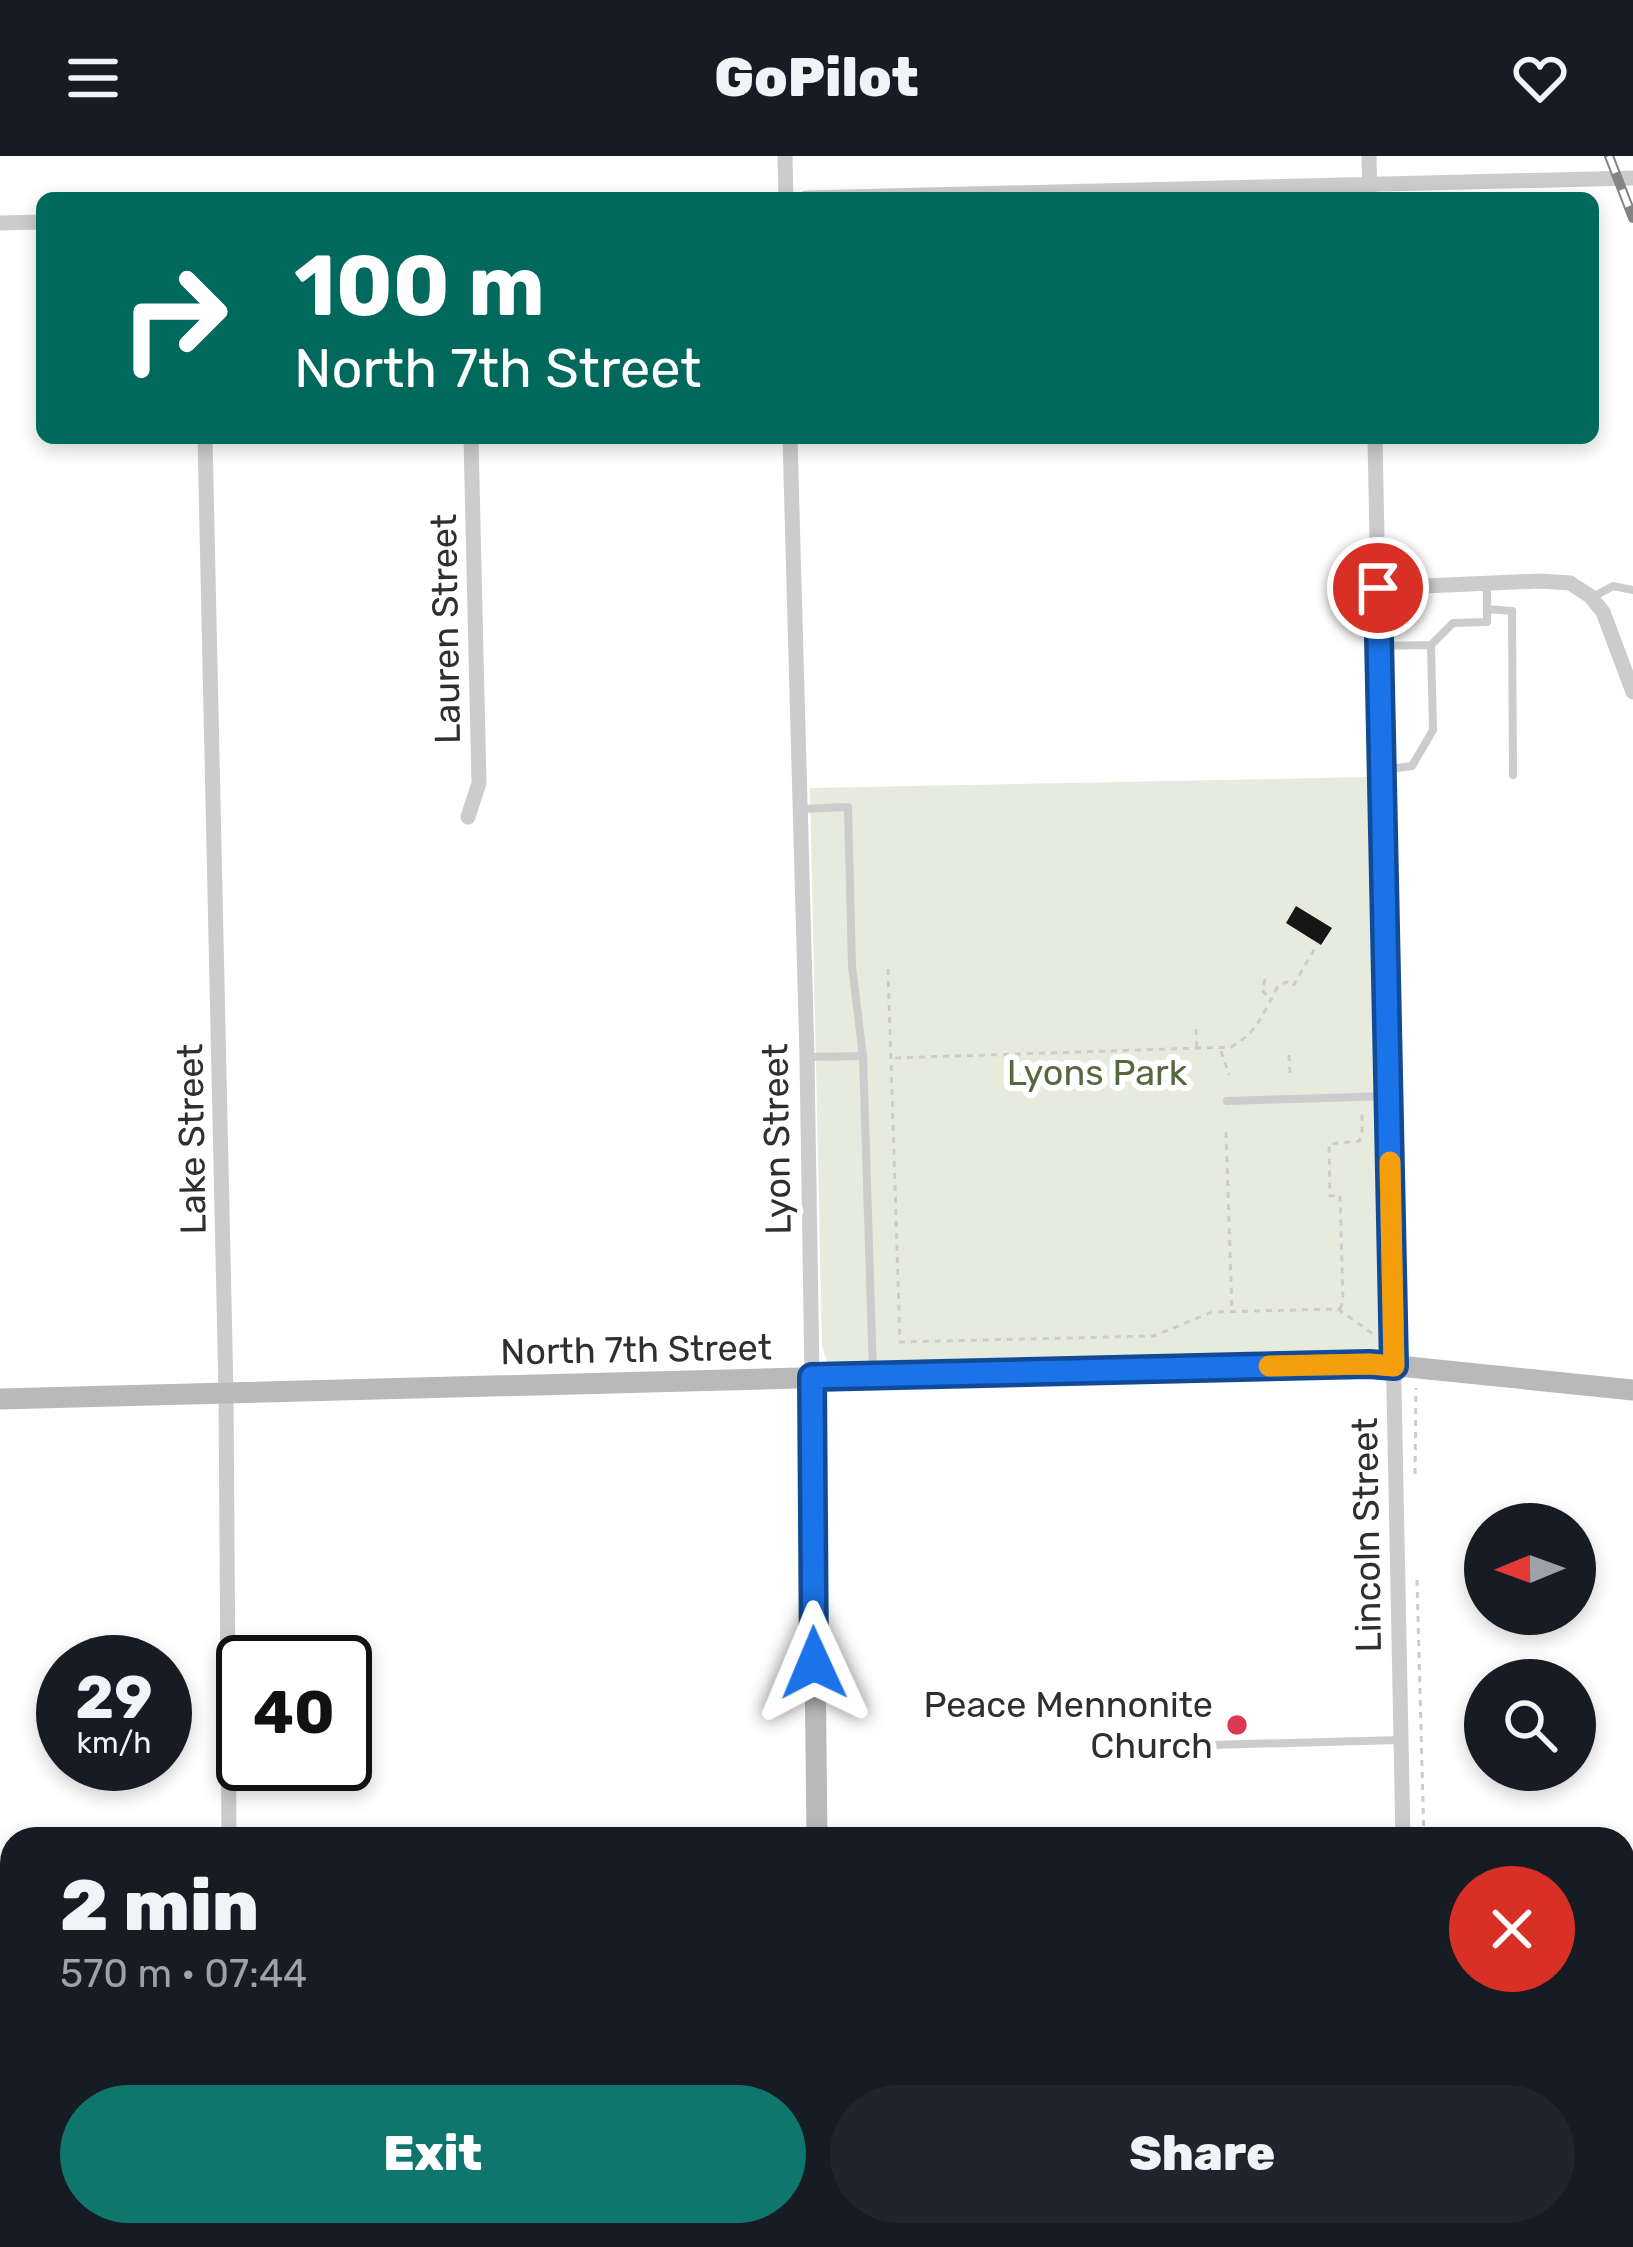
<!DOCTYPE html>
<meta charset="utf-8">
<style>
body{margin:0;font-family:Rubik,sans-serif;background:#20242c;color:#f1f3f6;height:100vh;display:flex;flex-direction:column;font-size:45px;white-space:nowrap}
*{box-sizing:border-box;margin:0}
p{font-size:39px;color:#9ea1a6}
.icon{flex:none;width:66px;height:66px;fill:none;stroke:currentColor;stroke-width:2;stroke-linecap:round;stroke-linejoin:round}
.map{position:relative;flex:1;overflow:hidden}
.drawer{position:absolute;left:0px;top:1671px;width:1635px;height:420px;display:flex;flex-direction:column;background:#171b24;border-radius:36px 36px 0 0;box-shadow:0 6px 18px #0003}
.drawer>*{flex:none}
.banner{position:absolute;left:36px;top:36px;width:1563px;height:252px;border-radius:18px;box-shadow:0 6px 18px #0003;background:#00695c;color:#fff;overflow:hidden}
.needle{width:78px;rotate:269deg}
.fabs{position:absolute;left:1464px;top:1347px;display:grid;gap:24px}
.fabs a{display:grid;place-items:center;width:132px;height:132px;border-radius:50%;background:#171b24;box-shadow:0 6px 18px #0003;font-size:60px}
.speed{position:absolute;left:36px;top:1479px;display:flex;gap:24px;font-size:60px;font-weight:700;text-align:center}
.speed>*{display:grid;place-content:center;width:156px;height:156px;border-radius:50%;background:#171b24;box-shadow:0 6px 18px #0003;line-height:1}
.speed small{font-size:30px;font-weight:400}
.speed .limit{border:6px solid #111;border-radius:18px;background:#fff;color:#111}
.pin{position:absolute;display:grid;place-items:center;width:102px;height:102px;color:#fff;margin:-51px;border:6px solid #fff;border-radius:50%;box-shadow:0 3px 12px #0007}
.me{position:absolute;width:132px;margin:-66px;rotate:359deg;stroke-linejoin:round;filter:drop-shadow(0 0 9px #0008)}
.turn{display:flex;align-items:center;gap:42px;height:252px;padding:0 60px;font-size:54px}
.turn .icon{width:156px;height:156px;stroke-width:2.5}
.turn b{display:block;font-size:84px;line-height:102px}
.round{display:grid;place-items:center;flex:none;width:126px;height:126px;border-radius:63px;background:#20242c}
.headline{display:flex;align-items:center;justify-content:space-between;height:204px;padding:0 60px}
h1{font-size:72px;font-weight:800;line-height:90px}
.action{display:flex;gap:24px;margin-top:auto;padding:24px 60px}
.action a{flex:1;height:138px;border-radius:72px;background:#0f766e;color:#fff;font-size:48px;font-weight:800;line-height:138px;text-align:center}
.action a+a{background:#20242c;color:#f1f3f6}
header{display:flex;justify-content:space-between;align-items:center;height:156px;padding:0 60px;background:#171b24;font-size:54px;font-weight:800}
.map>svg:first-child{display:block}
.green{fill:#e6ebdd}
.building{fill:#161616}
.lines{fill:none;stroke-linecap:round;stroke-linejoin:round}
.path{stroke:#ccc;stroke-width:3;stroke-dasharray:6 6;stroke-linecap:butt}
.lane{stroke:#ccc;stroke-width:8}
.street{stroke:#ccc;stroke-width:15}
.secondary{stroke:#b9b9b9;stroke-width:21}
.rail-casing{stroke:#848484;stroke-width:10}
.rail{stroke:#fff;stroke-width:6;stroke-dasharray:18;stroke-linecap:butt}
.route-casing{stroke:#114b97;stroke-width:30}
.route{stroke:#1a73e8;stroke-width:21}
.slow{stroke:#f59e0b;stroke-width:21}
.poi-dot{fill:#dd3952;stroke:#fff;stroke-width:4.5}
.labels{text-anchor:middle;stroke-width:12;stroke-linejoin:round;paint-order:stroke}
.street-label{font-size:36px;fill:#2f2f2f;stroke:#fff}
.park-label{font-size:36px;fill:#55683e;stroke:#fff}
.poi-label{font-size:36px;fill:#2f2f2f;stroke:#fff;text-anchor:end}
</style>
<header><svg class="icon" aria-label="menu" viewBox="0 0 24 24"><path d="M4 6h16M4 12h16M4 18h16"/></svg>GoPilot<svg class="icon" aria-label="heart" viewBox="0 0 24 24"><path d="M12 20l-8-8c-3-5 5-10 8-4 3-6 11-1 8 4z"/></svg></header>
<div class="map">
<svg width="1633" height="2091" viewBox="0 0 1633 2091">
<rect width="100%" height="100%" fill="#fff"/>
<path class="green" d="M1373,621L1384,1168L1382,1188L1376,1196L839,1211L827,1206L822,1190L810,632Z"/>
<path class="building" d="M1296,750L1332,772L1321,789L1286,767Z"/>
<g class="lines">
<path class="path" d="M888,813L900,1186L1154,1180L1212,1156L1338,1153L1373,1178
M1265,823L1262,834L1270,843
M1196,873L1197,892
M1221,895L1229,919
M1289,899L1290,917
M895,902L1231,891C1259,876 1264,854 1279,829L1287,826L1293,830L1318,787
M1226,976L1232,1154
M1340,1153L1343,1145L1340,1039L1330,1040L1329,988L1359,985L1362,979V955
M1415,1318L1416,1232
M1417,1424L1424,1683
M1429,2079V2091"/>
<path class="lane" d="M1593,441L1613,430L1633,434
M1487,453L1512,455L1513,619
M1431,489L1453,467L1487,466V427
M1380,490L1431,489L1433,574L1412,610L1382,614
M801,653L848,651L852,810L863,900L873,1218
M807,901L863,900
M1227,945L1387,940
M1210,1589L1400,1584
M1556,2079L1557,2091"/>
<path class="street" d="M785,0L786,42
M1369,0L1370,42
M806,42L1633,22
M0,67L42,66
M205,282L226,1236L229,1683
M790,282L807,901L812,1221
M1375,282L1403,1683
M1379,432L1540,425L1570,427L1590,440L1603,456L1633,536
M468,661L479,627L471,282
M1623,1774H1633
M232,2079V2091
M1409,2079V2091"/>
<path class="secondary" d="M812,1221L817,1683
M0,1243L1369,1207L1633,1234
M822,2079V2091"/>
<g class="rail-casing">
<path id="rail" d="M1609,0L1633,62"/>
</g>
<use href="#rail" class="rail"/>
</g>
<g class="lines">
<g class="route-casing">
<path id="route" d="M814,1507L812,1221L1369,1208L1394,1210L1378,432"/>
</g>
<use href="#route" class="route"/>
<path class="slow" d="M1269,1210L1369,1208L1394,1210L1390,1006"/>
</g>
<circle class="poi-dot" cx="1237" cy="1569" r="12"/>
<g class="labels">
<g class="street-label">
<text transform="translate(445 473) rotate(-91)" y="13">Lauren Street</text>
<text transform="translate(191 983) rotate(-91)" y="13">Lake Street</text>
<text transform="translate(776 983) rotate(-91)" y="13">Lyon Street</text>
<text transform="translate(636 1193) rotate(-1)" y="13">North 7th Street</text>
<text transform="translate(1366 1379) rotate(-91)" y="13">Lincoln Street</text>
</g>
<g class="park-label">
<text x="1097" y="929">Lyons Park</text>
</g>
<g class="poi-label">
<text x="1213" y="1561">Peace Mennonite<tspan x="1213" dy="41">Church</tspan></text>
</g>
</g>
</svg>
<div class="fabs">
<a><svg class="needle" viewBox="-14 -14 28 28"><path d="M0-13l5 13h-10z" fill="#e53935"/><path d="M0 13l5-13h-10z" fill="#9ea1a6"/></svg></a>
<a><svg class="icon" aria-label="search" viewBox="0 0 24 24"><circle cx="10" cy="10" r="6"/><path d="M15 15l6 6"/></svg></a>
</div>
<div class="speed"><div>29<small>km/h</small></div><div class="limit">40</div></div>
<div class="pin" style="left:1378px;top:432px;background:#d93025"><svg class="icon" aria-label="arrive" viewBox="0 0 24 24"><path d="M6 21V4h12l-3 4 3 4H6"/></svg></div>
<svg class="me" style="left:814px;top:1507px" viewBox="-20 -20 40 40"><path d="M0-17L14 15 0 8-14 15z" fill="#1a73e8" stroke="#fff" stroke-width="4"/></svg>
<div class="banner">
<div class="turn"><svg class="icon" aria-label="right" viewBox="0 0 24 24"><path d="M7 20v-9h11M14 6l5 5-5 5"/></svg><div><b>100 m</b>North 7th Street</div></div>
</div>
<section class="drawer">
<div class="headline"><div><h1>2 min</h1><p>570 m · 07:44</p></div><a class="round" style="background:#d93025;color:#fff"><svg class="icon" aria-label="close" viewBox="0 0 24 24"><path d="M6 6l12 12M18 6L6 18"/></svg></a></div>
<div class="action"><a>Exit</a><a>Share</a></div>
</section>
</div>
